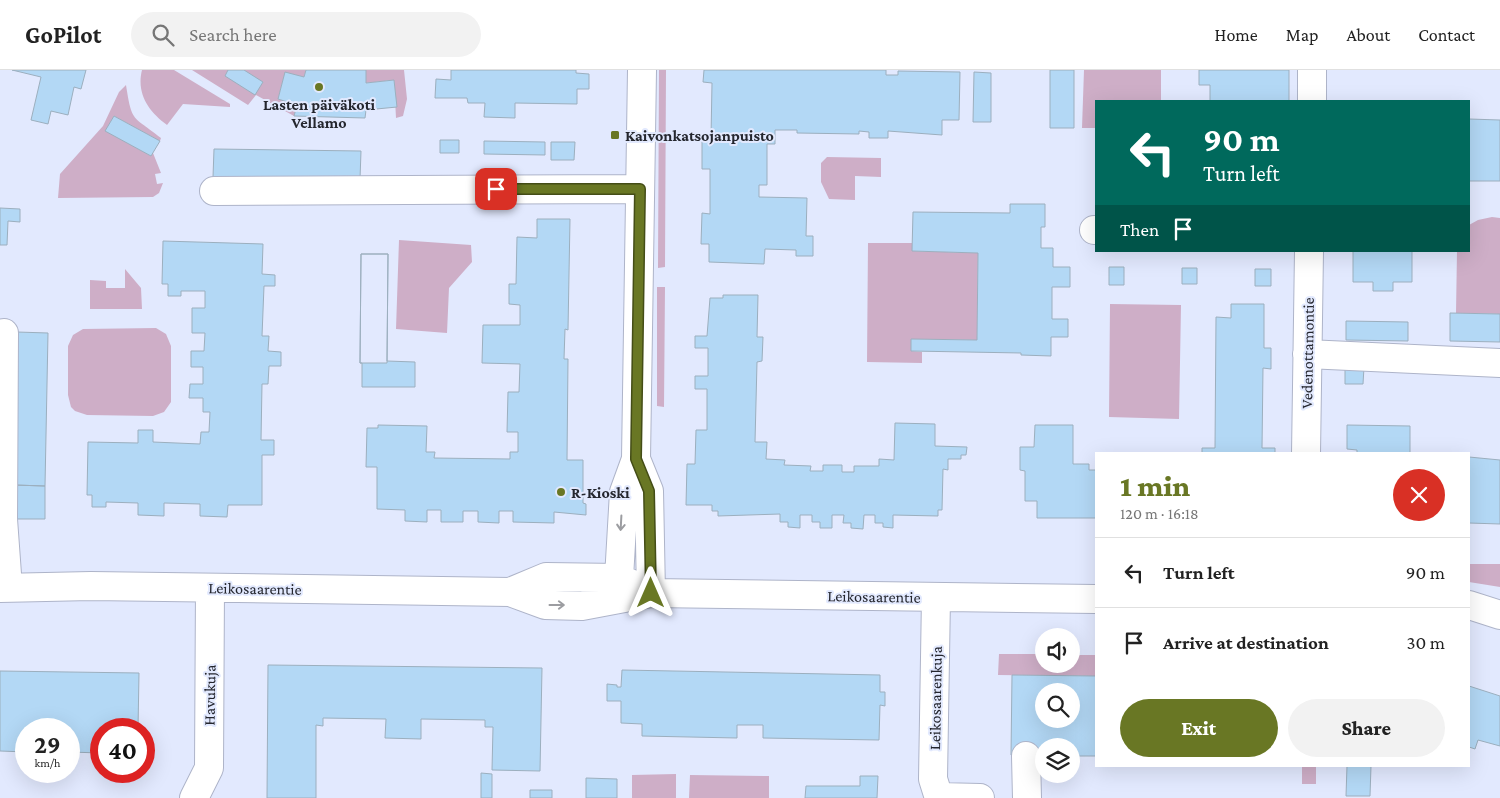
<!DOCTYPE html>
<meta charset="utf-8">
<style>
body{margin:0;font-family:"Crimson Pro",serif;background:#f2f2f2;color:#222;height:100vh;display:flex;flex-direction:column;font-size:19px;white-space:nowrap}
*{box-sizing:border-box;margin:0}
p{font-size:16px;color:#767676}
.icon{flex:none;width:28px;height:28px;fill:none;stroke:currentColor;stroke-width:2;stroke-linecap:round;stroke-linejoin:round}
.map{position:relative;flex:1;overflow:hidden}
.drawer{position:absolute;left:1095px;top:382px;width:375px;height:315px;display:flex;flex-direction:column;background:#fff;border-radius:0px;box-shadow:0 5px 20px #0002}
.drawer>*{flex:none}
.banner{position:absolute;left:1095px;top:30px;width:375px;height:152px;border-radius:0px;box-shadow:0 5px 20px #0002;background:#00695c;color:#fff;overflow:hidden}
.buttons{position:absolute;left:1035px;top:558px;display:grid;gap:10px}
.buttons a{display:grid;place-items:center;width:45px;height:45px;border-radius:50%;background:#fff;box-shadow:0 5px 20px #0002;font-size:25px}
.speed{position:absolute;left:15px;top:648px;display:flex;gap:10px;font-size:25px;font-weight:700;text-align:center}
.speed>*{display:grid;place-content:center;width:65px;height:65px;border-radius:50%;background:#fff;box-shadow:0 5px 20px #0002;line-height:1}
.speed small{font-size:12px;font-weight:400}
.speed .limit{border:8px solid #d22;background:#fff;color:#111}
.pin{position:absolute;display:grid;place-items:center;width:42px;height:42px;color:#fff;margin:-21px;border-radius:10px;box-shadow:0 2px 8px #0006}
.me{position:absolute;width:55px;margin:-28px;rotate:0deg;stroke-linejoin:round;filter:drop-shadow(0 0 4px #0008)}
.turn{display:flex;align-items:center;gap:18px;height:105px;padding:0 25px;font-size:22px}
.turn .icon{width:65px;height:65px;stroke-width:2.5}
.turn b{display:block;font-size:35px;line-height:42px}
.then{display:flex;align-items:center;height:48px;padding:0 25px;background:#0003;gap:10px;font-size:19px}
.round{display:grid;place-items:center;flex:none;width:52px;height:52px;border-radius:26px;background:#f2f2f2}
.head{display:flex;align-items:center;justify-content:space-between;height:85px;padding:0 25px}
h1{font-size:30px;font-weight:800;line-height:38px;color:#697724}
.primary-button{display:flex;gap:10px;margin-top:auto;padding:10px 25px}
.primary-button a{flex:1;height:58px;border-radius:30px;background:#697724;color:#fff;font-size:20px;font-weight:800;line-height:58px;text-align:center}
.primary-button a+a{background:#f2f2f2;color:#222}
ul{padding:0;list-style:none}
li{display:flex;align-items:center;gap:15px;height:70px;padding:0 25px;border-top:1px solid #e0e0e0}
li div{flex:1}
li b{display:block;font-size:19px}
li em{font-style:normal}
header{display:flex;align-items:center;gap:30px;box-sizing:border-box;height:70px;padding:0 25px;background:#fff;border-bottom:1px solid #e0e0e0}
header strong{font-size:24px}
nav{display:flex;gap:28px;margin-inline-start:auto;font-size:18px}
.search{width:350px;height:45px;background:#f2f2f2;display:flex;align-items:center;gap:12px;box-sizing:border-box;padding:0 18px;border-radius:28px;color:#767676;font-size:19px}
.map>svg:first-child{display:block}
.green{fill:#ceaec7}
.building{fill:#b3d8f5;stroke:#9cafbe;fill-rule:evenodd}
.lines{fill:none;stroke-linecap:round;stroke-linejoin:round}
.minor-casing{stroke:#aeb4c9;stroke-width:30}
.minor{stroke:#fff;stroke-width:28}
.oneway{stroke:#9c9da1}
.route-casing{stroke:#444d17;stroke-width:12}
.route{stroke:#697724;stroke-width:9}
.poi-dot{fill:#697724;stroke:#e2e9fe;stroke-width:2}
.labels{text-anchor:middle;stroke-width:4;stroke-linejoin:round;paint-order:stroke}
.poi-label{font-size:16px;font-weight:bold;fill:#24262e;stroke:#e2e9fe;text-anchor:start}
.street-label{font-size:16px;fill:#24262e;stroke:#e2e9fe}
</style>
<header>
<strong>GoPilot</strong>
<div class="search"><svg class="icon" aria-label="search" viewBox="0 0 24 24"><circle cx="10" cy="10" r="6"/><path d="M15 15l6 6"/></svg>Search here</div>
<nav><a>Home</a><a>Map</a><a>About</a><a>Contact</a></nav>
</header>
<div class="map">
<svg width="1500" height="728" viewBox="0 0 1500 728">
<rect width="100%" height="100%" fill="#e2e9fe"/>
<path class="green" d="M142,0H174L230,34V37L183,34L167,55C149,42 136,24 142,0Z
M192,0H306L304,7L285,3L278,29L297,35L294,46L256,25L248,35Z
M366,0H404L407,29L403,46L396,48L394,10L366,13Z
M659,0H666L665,197L658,198Z
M1084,0H1161V31H1096V58H1082Z
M126,15C132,53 132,45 161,68L160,71L114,46L106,61L151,86L153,83L161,103L155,104L157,114L163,113L159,123L153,127L58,128L60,104L103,56L119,22Z
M827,87L881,88V107L855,106V130L829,129L821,112V93Z
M1492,147L1500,148V244L1456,243L1457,181H1469V155L1478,150Z
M399,170L471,175L472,192L449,218L447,263L396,259Z
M868,173H912L913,181L978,183L977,270L911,269V281L922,282V293L867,292Z
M125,199L141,218L142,239H90V210L106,211V218H125Z
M657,217H665L664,337L657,336Z
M1110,234L1181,235L1179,349L1109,347Z
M156,258L166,264L171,276V332L164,342L153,346L87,345L75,341L71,337L68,325V276L73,265L83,259Z
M1469,494H1500V517L1469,512Z
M999,584H1044V594H1071V585H1096V606L998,605Z
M1302,696H1316V714H1302Z
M676,704V728H632V705Z
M690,705L769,706V728H689Z"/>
<path class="building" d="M12,0H86L81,19L74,17L68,45L51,41L48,54L31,50L41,7Z
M228,0H244L263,12L255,25L225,6Z
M306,0H366V13L394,10L397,37L366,40L365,48L294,46L297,35L278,29L285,2L304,7Z
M451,0H576V3L589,4V19H577V34L515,33V48L484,47L485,33H468L467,28H435L436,9L451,10Z
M704,0H886V5H898V1L960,2L959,50H942V65L888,61V68H869V62L859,61V64L797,63V60H775V74H767V115H759V127L807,128L806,166H813V186H796V180L765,179L764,194L709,192V174H701L702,143L710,144V99H702V68H711L712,13L703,12Z
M1050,0H1074V58H1050Z
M1199,0H1289V31H1210V15H1199Z
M974,2L991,3V52H973Z
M114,46L160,71L151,86L105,61Z
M1469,49L1500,50V111H1469Z
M440,70H459V83H440Z
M484,71L545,72V85L484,84Z
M551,72H575L574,90H551Z
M214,79L361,81L360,109L213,107Z
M1010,134H1045V157H1041V178H1053V197H1070V217H1052V249H1068V267H1051V286L1021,285V283L911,281V269L977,270L978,183L912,181L913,142L1010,143Z
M0,138L20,139V152L8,151L7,175H0Z
M537,149H570L568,260L565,259L564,289H568L567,390H583V433L586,434V445L554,442V453L513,452V441H499V453L478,452V441H463V452H441V440H427V452L405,451V440L377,439V397H366L367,358H378V355L427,356L426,382H435L434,388L510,389V382H518V362H507L508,322H519L520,294L482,293L483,255H520V235L509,234V214H516L517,167L537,168Z
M163,171L263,174L262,204L275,205V216H264L262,266H269L268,281L281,282V296H269L268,314H262L261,370H274V385H262V435H228L227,447L200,446V434L164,433V446L138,445V433L106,432V437H92V425H87L88,372L138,373V360H153V372L200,374L201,362H209L210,342H203V328H189L190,314H203V297H191V281H204L205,263H192V238H205V221H181V226H168V214H162Z
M1353,181H1412V212H1393V221H1373V212H1353Z
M361,184H388L387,291L415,292V317H362V293H360Z
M361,184H388L387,293H360Z
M1109,197H1124V215H1109Z
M1182,198H1197V214H1182Z
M1255,199H1271V216H1255Z
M723,225H758L757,267H763L762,291L757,292L755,372H767L766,389L785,390L784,395L811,396L810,401H823V395H842V402H854V396H879V389L894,390L895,353L935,354V376L967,377L966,385H961V389H948V400L943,399L942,440H938V446L893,445V458L883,457V453H875V445H864L863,459L851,458V453H843L844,445H832V458H820V452H812V445H800V458L788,457V452H780V444L718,446V441H712V435H686L687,394H695L696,360H707V319H695V306H708V278H695V266H707L710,228H723Z
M1231,234H1264V278H1271V299L1263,298L1262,378H1275V384H1202V378H1215L1216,247L1231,248Z
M1450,243L1500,244V272L1450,271Z
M1346,251L1408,252V271L1346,270Z
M17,262L48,263L45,416L14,415Z
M1345,297H1364L1363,314H1345Z
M1035,355H1073V394H1089V400H1096V448H1037V431H1025V401L1020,400V377H1034Z
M1347,355L1410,356V384H1357V380L1347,379Z
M1469,387L1500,390V454L1469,453Z
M14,415L45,416V449H13Z
M268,595L542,598L540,701L492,700L493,657H485V650L421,649V669L385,668L386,649L323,648V656L316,655V728H267Z
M622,600L880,605V622H885V636L880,635L879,670L763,668V655H737V668L642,666V654L621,653V631H607V614L617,615V617H621Z
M0,601L139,603L138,659H101V683L69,682V659H26V682L0,681Z
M1012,605L1096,606V686H1071V676H1044V686L1011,685ZM1044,621H1071V649H1044Z
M1469,616L1500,626V676L1478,670L1475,679L1469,677Z
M1347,696H1371L1370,726H1346Z
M481,703L492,704V728H481Z
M860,706H878L877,728H805L806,716H860Z
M586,708L617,709V728H586Z
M530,720H552V728H530Z"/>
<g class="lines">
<g class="minor-casing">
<path id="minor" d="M1312,31V0
M214,121L640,119
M1094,160H1096
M4,263L3,449L8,518
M1307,284L1500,293
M1306,384L1309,181
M636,389L649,421L651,523
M619,508L624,422L636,389L642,0
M0,518L91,516L510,522L545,535L582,536L651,523L1096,529
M510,522L546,507L619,508L636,516
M936,527L933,709L939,728
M1469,535L1500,545
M1026,686L1027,728
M939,727L980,728
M194,728L209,698L210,518"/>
</g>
<use href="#minor" class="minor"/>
</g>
<defs><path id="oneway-shaft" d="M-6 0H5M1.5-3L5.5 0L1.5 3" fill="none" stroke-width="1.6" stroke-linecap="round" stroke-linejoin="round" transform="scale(1.25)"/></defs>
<g class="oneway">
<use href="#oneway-shaft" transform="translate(621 453) rotate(93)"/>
<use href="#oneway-shaft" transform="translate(557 535)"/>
</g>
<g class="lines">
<g class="route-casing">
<path id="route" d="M496,119H640L636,389L649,421L651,523"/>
</g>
<use href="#route" class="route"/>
</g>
<g class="poi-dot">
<circle cx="319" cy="17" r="5"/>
<rect x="610" y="60" width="10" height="10" rx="2.5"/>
<circle cx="561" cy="422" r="5"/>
</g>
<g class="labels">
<g class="poi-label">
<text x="319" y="40" text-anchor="middle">Lasten päiväkoti<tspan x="319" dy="18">Vellamo</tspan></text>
<text x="625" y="71">Kaivonkatsojanpuisto</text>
<text x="571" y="428">R-Kioski</text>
</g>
<g class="street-label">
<text transform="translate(1307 283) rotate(-89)" y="6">Vedenottamontie</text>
<text transform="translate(255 518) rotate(1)" y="6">Leikosaarentie</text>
<text transform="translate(874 526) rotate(1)" y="6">Leikosaarentie</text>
<text transform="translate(209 625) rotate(-89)" y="6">Havukuja</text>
<text transform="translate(935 628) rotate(-89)" y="6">Leikosaarenkuja</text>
</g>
</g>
</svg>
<div class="buttons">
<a><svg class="icon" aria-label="sound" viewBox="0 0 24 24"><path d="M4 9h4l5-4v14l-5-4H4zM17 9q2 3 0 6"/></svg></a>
<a><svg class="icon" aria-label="search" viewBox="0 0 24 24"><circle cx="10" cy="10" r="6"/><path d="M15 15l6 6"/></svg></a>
<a><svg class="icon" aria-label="layers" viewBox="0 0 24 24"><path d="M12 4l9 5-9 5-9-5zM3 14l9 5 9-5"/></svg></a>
</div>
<div class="speed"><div>29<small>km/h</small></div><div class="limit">40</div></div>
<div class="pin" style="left:496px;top:119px;background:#d93025"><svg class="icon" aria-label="arrive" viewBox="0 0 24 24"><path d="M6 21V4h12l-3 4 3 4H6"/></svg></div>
<svg class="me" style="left:651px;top:523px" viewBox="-20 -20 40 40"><path d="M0-17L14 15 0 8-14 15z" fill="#697724" stroke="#fff" stroke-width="4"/></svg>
<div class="banner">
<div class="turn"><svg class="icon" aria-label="left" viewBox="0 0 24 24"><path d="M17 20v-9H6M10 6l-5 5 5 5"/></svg><div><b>90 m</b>Turn left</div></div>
<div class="then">Then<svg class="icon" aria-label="arrive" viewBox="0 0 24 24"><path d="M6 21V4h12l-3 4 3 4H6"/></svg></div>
</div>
<section class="drawer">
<div class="head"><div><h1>1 min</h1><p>120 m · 16:18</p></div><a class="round" style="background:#d93025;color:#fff"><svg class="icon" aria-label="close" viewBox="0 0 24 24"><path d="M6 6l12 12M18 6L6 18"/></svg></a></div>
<ul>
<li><svg class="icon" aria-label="left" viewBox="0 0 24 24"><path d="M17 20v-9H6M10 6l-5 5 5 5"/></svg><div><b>Turn left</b></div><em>90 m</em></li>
<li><svg class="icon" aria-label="arrive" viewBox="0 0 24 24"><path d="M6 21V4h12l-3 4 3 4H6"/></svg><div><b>Arrive at destination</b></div><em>30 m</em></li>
</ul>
<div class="primary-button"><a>Exit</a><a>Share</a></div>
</section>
</div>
